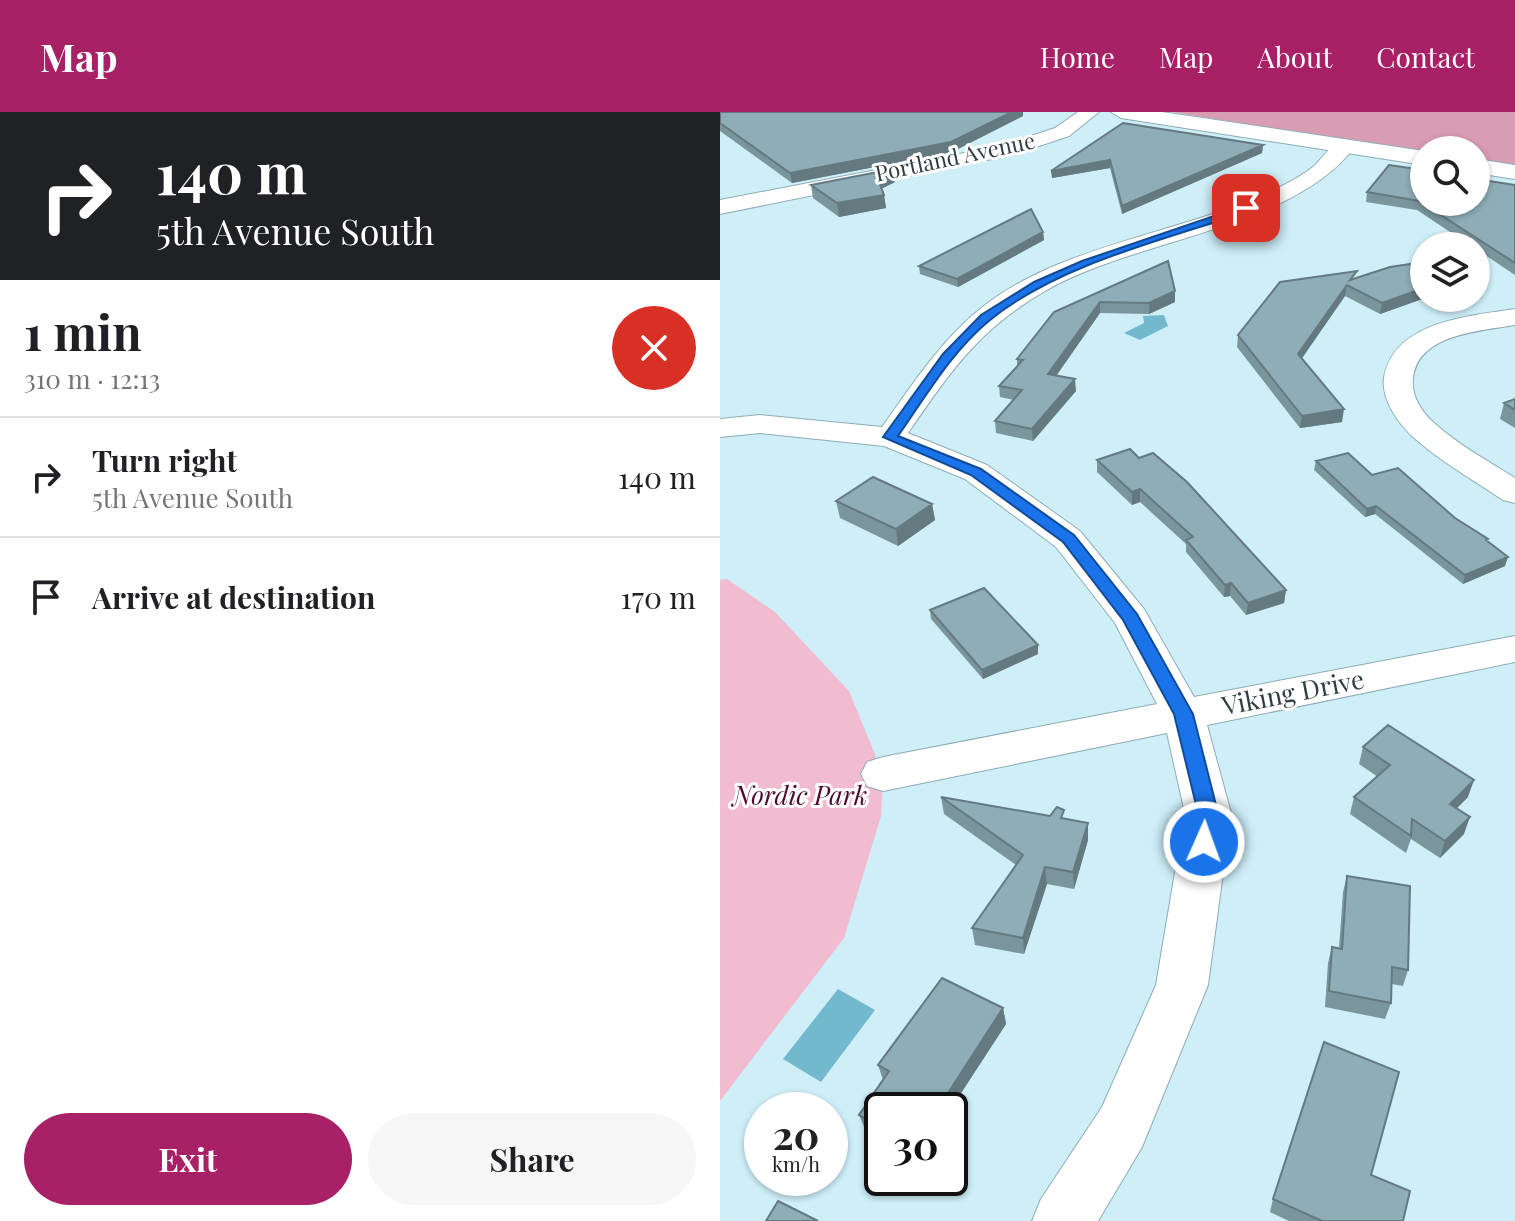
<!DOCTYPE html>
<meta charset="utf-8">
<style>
body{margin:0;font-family:"Playfair Display",serif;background:#f6f6f6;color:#202124;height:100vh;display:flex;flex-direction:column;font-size:30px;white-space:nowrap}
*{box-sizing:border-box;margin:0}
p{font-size:26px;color:#757577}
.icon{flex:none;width:44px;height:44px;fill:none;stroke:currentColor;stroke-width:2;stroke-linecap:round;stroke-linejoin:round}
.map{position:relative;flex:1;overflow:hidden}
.panel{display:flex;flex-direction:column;background:#fff;width:720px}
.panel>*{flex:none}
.guide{background:#202124;color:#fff;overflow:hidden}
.tools{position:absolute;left:690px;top:24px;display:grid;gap:16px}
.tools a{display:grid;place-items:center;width:80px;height:80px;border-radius:50%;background:#fff;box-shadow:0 2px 6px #0004;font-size:40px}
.speed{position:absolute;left:24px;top:980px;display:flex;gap:16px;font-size:40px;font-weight:700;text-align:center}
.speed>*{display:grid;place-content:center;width:104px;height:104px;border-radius:50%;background:#fff;box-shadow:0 2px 6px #0004;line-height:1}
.speed small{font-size:20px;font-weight:400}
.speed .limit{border:4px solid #111;border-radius:12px;background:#fff;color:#111}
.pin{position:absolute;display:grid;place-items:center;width:68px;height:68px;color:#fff;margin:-34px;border-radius:16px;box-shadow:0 4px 12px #0006}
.me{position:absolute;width:88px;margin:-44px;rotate:2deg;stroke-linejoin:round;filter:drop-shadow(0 0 6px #0008)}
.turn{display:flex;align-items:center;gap:28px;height:168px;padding:0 24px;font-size:36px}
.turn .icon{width:104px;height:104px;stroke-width:2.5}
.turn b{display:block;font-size:56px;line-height:68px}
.round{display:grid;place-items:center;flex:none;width:84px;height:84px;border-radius:42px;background:#f6f6f6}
.head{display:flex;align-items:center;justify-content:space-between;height:136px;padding:0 24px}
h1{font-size:48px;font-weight:700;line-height:60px}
.button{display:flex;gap:16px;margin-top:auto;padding:16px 24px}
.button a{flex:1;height:92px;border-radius:48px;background:#a82066;color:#fff;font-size:32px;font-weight:700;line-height:92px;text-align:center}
.button a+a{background:#f6f6f6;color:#202124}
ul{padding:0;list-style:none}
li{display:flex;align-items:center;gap:24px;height:120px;padding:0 24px;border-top:2px solid #e0e0e0}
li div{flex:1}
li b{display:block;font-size:30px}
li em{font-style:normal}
header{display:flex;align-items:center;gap:48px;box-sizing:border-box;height:112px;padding:0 40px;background:#a82066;color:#fff}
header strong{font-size:38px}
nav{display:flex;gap:44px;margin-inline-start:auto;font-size:28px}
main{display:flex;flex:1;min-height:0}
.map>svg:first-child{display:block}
.green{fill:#f2bcd0}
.forest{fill:#d89cb3}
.water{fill:#73b9ce}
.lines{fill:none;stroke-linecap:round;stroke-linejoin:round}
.minor-casing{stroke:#8eacb5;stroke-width:2}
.tertiary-casing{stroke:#8eacb5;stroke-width:2}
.minor{fill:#fff;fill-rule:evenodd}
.tertiary{fill:#fff;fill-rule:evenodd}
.wall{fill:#7b959d}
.shaded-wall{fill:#647980}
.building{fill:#8fadb7;stroke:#647980;stroke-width:2}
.route{fill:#1a73e8;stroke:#114b97;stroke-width:2}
.labels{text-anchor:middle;stroke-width:6;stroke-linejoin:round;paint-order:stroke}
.far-street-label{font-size:22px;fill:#313e42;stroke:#fff}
.street-label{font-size:26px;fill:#313e42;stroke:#fff}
.park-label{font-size:26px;font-style:italic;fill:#50082d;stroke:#fff}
</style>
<header>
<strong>Map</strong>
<nav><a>Home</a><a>Map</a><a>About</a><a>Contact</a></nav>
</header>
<main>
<section class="panel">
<div class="guide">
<div class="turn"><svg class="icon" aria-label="right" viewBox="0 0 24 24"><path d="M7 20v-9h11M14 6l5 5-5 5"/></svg><div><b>140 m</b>5th Avenue South</div></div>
</div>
<div class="head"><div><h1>1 min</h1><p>310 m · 12:13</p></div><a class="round" style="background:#d93025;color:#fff"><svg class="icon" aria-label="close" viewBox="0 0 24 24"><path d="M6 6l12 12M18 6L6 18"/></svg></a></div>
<ul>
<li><svg class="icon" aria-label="right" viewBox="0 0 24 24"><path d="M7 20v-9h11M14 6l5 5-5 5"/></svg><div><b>Turn right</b><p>5th Avenue South</p></div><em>140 m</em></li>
<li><svg class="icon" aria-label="arrive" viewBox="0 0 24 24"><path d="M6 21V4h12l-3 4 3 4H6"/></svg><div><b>Arrive at destination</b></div><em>170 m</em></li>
</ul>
<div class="button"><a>Exit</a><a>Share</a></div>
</section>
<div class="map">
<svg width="795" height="1109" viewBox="0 0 795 1109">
<rect width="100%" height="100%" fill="#ceeef8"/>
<path class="green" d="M7,467L55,500L129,579L163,662L161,704L124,826L0,989V468Z"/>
<path class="forest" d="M452,0H795V54L756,49V38H704V41Z"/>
<path class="water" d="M444,203L448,214L420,228L404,221L424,211L423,204Z
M118,877L155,898L101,970L63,947Z"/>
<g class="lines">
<g class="minor-casing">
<path id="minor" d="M358,0H379L349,24L292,43L0,102V88L281,34L335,16Z
M625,28L635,34C575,117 413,127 325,179C258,218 231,259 188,321L267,353L360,419L424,497L474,585L795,524V550L487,613L511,701L488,873L422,1035L378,1109H312L321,1087L382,995L436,873L465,701L447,621L163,679L147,674L141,662L147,650L163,645L437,592L395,511L336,435L245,367L164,334L40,321L0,325V307L40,303L162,315C190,276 217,234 254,202C331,135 454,123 545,82C561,75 580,65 593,55C603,46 611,31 625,28Z
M795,197V213C760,219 698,222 693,266C691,283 701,299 713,310C737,332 768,349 795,366V391L783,388C753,368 720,349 693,325C678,311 661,287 664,266C673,209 750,204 795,197Z"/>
</g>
<g class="tertiary-casing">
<path id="tertiary" d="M391,0H442L704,39V53L401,6Z
M756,47L795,53V67L756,61Z"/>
</g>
<use href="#minor" class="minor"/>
<use href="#tertiary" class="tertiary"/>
</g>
<path class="wall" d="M0,0H303V4L232,40L72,71L0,19Z
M403,11L543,33L542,41L402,102L390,56L332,66Z
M173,57L175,70L161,77L164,83L166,96L119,105L93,86L91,73Z
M795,73V163L756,137V134H751L697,98L646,90L647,80Z
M323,120L324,128L238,175L200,162L199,154Z
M448,149L455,179V190L429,202L380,201L336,264L356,279L313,329L276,321L275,309L294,288L280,285L279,274L297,255V247L334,200Z
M635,166L705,186L660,202L625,184L581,247L622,310L580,316L517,235L518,223Z
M795,287V316L780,307L784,291Z
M377,348L566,478L564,491L526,503L510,484L504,485L466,440V432L420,390L412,393L377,360Z
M596,349L652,363L735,406L768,430L785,454L743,472L655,402L645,405L594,358Z
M116,389L212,392L215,408L178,434L120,406Z
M210,498L318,533V542L263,567L211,507Z
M643,635L748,685L737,696L744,722L720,746L691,727L686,741L630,702L634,685L658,665L639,652Z
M221,685L344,707L368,728L354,777L327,772L304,842L255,833L252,816L296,753L224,702Z
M627,764L688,858L683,874L672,872L671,891L665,907L605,895L608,851L612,835L619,836L623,780Z
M283,896L286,912L230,998H162V1027L145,1017L139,1003L163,968L158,953Z
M651,1063L683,1109H569L550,1100L553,1087Z"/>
<path class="shaded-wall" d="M292,0H303V4L232,40L72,71L70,61Z
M543,33L542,41L402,102V94Z
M390,48V56L332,66L331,59Z
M173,57L175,70L159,78L157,65Z
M164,83L166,96L119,105L117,91Z
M323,120L324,128L238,175L237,167Z
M627,173L625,184L576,255L578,242Z
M704,176L705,186L660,202L662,191Z
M455,179V190L429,202V191Z
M380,190V201L329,274L328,262Z
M355,267L356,279L313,329L312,317Z
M624,297L622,310L580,316L582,304Z
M420,377V390L412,393V380Z
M212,392L215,408L178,434L176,417Z
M656,394L655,402L645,405L647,397Z
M788,445L785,454L743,472L745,463Z
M511,471L510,484L504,485L505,473Z
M566,478L564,491L526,503L528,491Z
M318,533V542L263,567L262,558Z
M754,668L748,685L724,709L730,692Z
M750,705L744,722L720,746L725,729Z
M368,711V728L354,777L353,760Z
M325,755L327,772L304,842L303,826Z
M283,896L286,912L230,998H217Z"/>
<path class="building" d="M0,0H292L231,30L70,61L0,11Z
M403,11L543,33L402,94L390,48L331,59Z
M669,53L704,58V90H756V67L795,73V151L699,89L647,80Z
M173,57L157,65L164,83L117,91L91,73Z
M311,97L323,120L237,167L199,154Z
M756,143L759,155L756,157Z
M448,149L455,179L429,191L380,190L328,262L355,267L312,317L275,309L302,278L279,274L303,248L297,247L334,200Z
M704,150V176L662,191L627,173L578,242L624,297L582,304L518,223L560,170L637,159L630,168L670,155Z
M795,287V298L784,291Z
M410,337L419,346L433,341L467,370L566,478L528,491L511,471L505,473L466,428L473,425L420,377L412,380L377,348Z
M628,341L652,363L678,356L735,406L768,427L766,428L788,445L745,463L656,394L647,397L596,349Z
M153,365L212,392L176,417L116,389Z
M264,476L318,533L262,558L210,498Z
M668,613L754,668L730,692L750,705L725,729L692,707L691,724L634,685L670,653L643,635Z
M221,685L330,704L337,695L344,698L341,706L368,711L353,760L325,755L303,826L252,816L303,743Z
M627,764L690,774L688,858L672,855L671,891L609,879L612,835L622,837Z
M222,866L283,896L217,998H162V1016L139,1003L169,959L158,953Z
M604,930L679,960L651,1063L690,1079L683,1109H602L553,1087Z
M58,1089L98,1109H46Z"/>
<path class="route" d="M526,93L531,96L530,99C446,127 339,152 270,208C232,239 206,284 178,324L261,357L354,423L417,502L473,602L498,701L491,736L484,739L476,736L473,730L478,701L454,602L403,508L343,430L251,363L163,325L223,242L261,203L314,170L362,149Z"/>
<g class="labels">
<g class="far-street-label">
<text transform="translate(235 45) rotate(-12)" y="8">Portland Avenue</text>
</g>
<g class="street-label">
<text transform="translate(573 581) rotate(-11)" y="9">Viking Drive</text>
</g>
<g class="park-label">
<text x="80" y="693">Nordic Park</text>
</g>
</g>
</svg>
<div class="tools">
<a><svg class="icon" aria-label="search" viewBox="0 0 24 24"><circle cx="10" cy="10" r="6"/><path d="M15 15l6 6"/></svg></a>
<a><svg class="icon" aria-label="layers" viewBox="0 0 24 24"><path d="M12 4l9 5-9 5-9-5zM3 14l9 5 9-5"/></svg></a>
</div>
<div class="speed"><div>20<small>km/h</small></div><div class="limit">30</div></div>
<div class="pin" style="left:526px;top:96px;background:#d93025"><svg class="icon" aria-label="arrive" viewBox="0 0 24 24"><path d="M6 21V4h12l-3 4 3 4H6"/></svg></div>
<svg class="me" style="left:484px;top:730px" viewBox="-20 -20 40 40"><circle r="17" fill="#1a73e8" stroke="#fff" stroke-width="3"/><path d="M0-11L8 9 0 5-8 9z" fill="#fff"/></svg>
</div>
</main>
